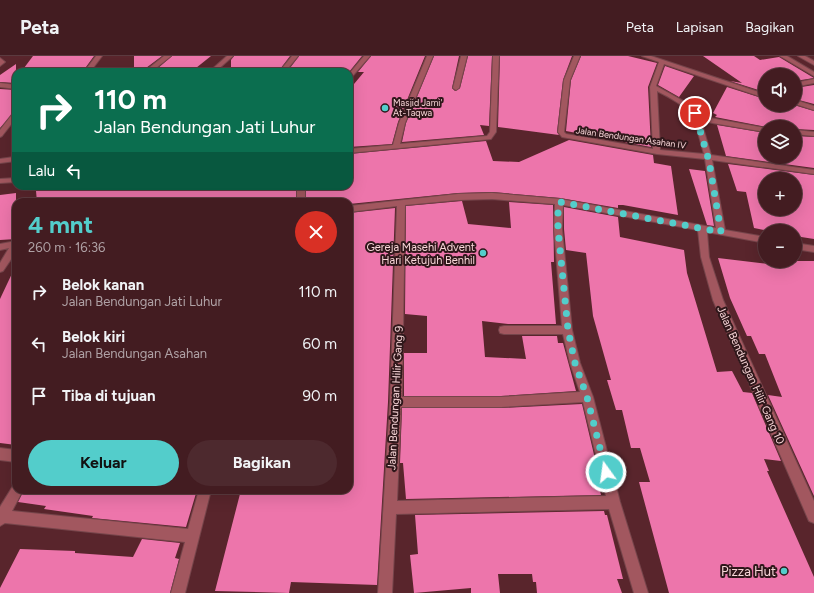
<!DOCTYPE html>
<html lang="id">
<meta charset="utf-8">
<style>
body{margin:0;font-family:Figtree,sans-serif;background:#4d292e;color:#f1f3f6;height:100vh;display:flex;flex-direction:column;font-size:15px;white-space:nowrap}
*{box-sizing:border-box;margin:0}
p{font-size:13px;color:#afa1a5}
.icon{flex:none;width:22px;height:22px;fill:none;stroke:currentColor;stroke-width:2;stroke-linecap:round;stroke-linejoin:round}
.map{position:relative;flex:1;overflow:hidden}
.drawer{position:absolute;left:12px;top:142px;width:341px;height:296px;display:flex;flex-direction:column;background:#431c21;border-radius:12px;box-shadow:0 4px 16px #0002,0 0 0 1px #5b3a3f}
.drawer>*{flex:none}
.top-card{position:absolute;left:12px;top:12px;width:341px;height:122px;border-radius:12px;box-shadow:0 4px 16px #0002,0 0 0 1px #5b3a3f;background:#0b6e4f;color:#fff;overflow:hidden}
.buttons{position:absolute;left:758px;top:12px;display:grid;gap:8px}
.buttons a{display:grid;place-items:center;width:44px;height:44px;border-radius:50%;background:#431c21;box-shadow:0 4px 16px #0002,0 0 0 1px #5b3a3f;font-size:20px}
.pin{position:absolute;display:grid;place-items:center;width:34px;height:34px;color:#fff;margin:-17px;border:2px solid #fff;border-radius:50%;box-shadow:0 1px 4px #0007}
.me{position:absolute;width:44px;margin:-22px;rotate:346deg;stroke-linejoin:round;filter:drop-shadow(0 0 3px #0008)}
.turn{display:flex;align-items:center;gap:14px;height:84px;padding:0 16px;font-size:18px}
.turn .icon{width:52px;height:52px;stroke-width:2.5}
.turn b{display:block;font-size:28px;line-height:34px}
.then{display:flex;align-items:center;height:38px;padding:0 16px;background:#0003;gap:8px;font-size:15px}
.round{display:grid;place-items:center;flex:none;width:42px;height:42px;border-radius:21px;background:#4d292e}
.head{display:flex;align-items:center;justify-content:space-between;height:68px;padding:0 16px}
h1{font-size:24px;font-weight:700;line-height:30px;color:#53cdcb}
.button{display:flex;gap:8px;margin-top:auto;padding:8px 16px}
.button a{flex:1;height:46px;border-radius:24px;background:#53cdcb;color:#111;font-size:16px;font-weight:700;line-height:46px;text-align:center}
.button a+a{background:#4d292e;color:#f1f3f6}
ul{padding:0;list-style:none}
li{display:flex;align-items:center;gap:12px;height:52px;padding:0 16px}
li div{flex:1}
li b{display:block;font-size:15px}
li em{font-style:normal}
header{display:flex;align-items:center;gap:24px;box-sizing:border-box;height:56px;padding:0 20px;background:#431c21;border-bottom:1px solid #5b3a3f}
header strong{font-size:19px}
nav{display:flex;gap:22px;margin-inline-start:auto;font-size:14px}
.map>svg:first-child{display:block}
.building{fill:#ed75ab;fill-rule:evenodd}
.lines{fill:none;stroke-linecap:round;stroke-linejoin:round}
.minor-casing{stroke:#76454b;stroke-width:2}
.minor{fill:#a2575f;fill-rule:evenodd}
.route{stroke:#53cdcb;stroke-width:7;stroke-dasharray:0 12.6}
.poi-dot{fill:#53cdcb;stroke:#2f171a;stroke-width:1.5}
.labels{text-anchor:middle;stroke-width:4;stroke-linejoin:round;paint-order:stroke}
.far-poi-label{font-size:9px;fill:#f8d6d8;stroke:#2f171a;text-anchor:start}
.far-street-label{font-size:9px;fill:#f8d6d8;stroke:#2f171a}
.poi-label{font-size:11px;fill:#f8d6d8;stroke:#2f171a;text-anchor:end}
.street-label{font-size:11px;fill:#f8d6d8;stroke:#2f171a}
.near-poi-label{font-size:13px;fill:#f8d6d8;stroke:#2f171a;text-anchor:end}
</style>
<header>
<strong>Peta</strong>
<nav><a>Peta</a><a>Lapisan</a><a>Bagikan</a></nav>
</header>
<div class="map">
<svg width="814" height="537" viewBox="0 0 814 537">
<rect width="100%" height="100%" fill="#59252c"/>
<path class="building" d="M33,0H94L86,11L59,16H21Z
M134,0H162L146,12L134,11Z
M172,0H211L191,16L157,13Z
M234,0H290L278,16L231,11V4Z
M299,0H362L349,16H287Z
M371,0H425L398,66L392,88L349,91V34L364,16H358Z
M434,0H459L452,32L455,35L460,32L468,0H492L489,70L480,69L484,79L402,86L406,67Z
M500,0H572L563,24L557,76L559,79L498,71Z
M581,0H628L657,7L648,31L651,91L566,75L571,24Z
M703,0H754L760,4L779,1L814,22L795,25V19H765V36L730,25L742,27Z
M16,8V27L0,26V19Z
M665,10L694,20L679,41L658,29Z
M814,29V48L795,43V32Z
M727,31L765,43V49H794L814,55V74L795,73V71H766L715,61L717,59L713,57Z
M0,33L16,34V54L0,72Z
M717,69L765,77V101H795V80L814,81V112L726,100Z
M569,84L653,99L654,107L671,110L678,159L623,149H618V152L560,142L492,136L458,137L349,148V146H306V130H349V98L486,85L493,105L519,106Z
M728,108L814,119V183L795,180V175H769L754,172L746,136L737,135ZM765,123H795V153H765Z
M689,113L705,115L714,170L707,169Z
M80,130H296V146H159V143L137,146H37L36,135Z
M16,137V183L0,184V139Z
M462,145L468,168L511,172L509,146L553,149L554,206H551L556,268H508L482,265L485,301L526,303L522,280H557L558,287H563L576,335L501,340H404V297H427V260L405,258L406,150Z
M564,151L618,161L620,181L684,194L687,217L717,316L732,315L743,336L752,337L781,405L764,403L769,415H767L814,521V537H669L639,426H650L640,392H631L622,354H616L607,324H611L593,260L586,197L566,194L564,173Z
M395,152L388,346L377,529L291,526L289,537L215,535L241,434H349V157Z
M718,202L769,208L768,205H814V440L768,339L782,341L765,298H759L751,280H747L730,242Z
M16,209V389L0,387V243Z
M582,348L596,407H594L601,439L406,443L403,407H400L402,352H501Z
M24,434H197L186,471L92,462L93,460L44,453L46,450L18,446Z
M604,455L605,459H607L623,523H617L622,537H537L536,526H533L532,518H498L500,537H471V532L414,537L410,499L418,498L415,459Z
M142,483L180,487L175,502L179,503L170,537H0V532L20,493L75,495V497L133,501Z"/>
<g class="lines">
<g class="minor-casing">
<path id="minor" d="M96,0H102L90,16H84Z
M164,0H171L151,16H144Z
M227,0H233L215,16H209Z
M292,0H298L285,16H279Z
M364,0H370L349,24V18Z
M427,0H433L405,67L400,88L487,80L490,76L493,0H499L496,76L491,83L349,97V93L393,89L399,67Z
M461,0H467L459,32L456,34L453,32Z
M574,0H580L570,24L564,76L566,78L653,93L650,31L659,6L642,0H651L765,38V42L664,8L656,30L685,46L699,60L765,72V76L701,65L711,99L814,114V118L712,104L725,174L765,181V187L707,176L709,201L723,244L814,445V467L809,465L713,244L701,201L698,174L563,149L562,173L572,274L580,307L593,341L620,446L648,537H634L609,453L396,458L392,537H378L390,346L397,150L349,156V150L458,138L492,137L560,143L716,172L705,103L657,98L562,81L558,76L564,24ZM657,35C671,42 684,49 694,62L704,98L660,94ZM492,143L555,148L554,173L562,270H504L500,271L499,274L500,277L504,278H563L570,307L580,336L501,341H402L405,149L458,144ZM583,346L606,440L397,445L401,351H501Z
M780,0H787L814,16V20Z
M798,0H805L814,5V9Z
M0,2L5,6L0,10Z
M814,23V27L795,31V27Z
M0,27L16,29V33L0,31Z
M795,44L814,50V54L795,48Z
M16,55V62L2,80L0,81V74L14,56Z
M795,74L814,76V80L795,78Z
M14,101H16V105L0,107V103Z
M16,122V126L0,127V123Z
M297,130H305V146H297Z
M16,185V196L3,215L0,216V207L9,192L0,194V188Z
M795,187L814,190V196L795,193Z
M0,392L16,394V406L0,404Z
M16,428V434H23L12,455L188,473L199,434H211L185,537H171L185,486L5,467L0,470V451L13,430Z"/>
</g>
<use href="#minor" class="minor"/>
</g>
<g class="lines">
<path class="route" d="M606,416L587,341L575,307L568,274L558,173V155L560,146L721,176L709,105L695,57"/>
</g>
<g class="poi-dot">
<circle cx="385" cy="52" r="4"/>
<circle cx="483" cy="197" r="4"/>
<circle cx="784" cy="515" r="4"/>
</g>
<g class="labels">
<g class="far-poi-label">
<text x="393" y="50">Masjid Jami'<tspan x="393" dy="10">At-Taqwa</tspan></text>
</g>
<g class="far-street-label">
<text transform="translate(631 82) rotate(8)" y="3">Jalan Bendungan Asahan IV</text>
</g>
<g class="poi-label">
<text x="475" y="195">Gereja Masehi Advent<tspan x="475" dy="13">Hari Ketujuh Benhil</tspan></text>
</g>
<g class="street-label">
<text transform="translate(751 319) rotate(66)" y="4">Jalan Bendungan Hilir Gang 10</text>
<text transform="translate(395 342) rotate(-87)" y="4">Jalan Bendungan Hilir Gang 9</text>
</g>
<g class="near-poi-label">
<text x="776" y="520">Pizza Hut</text>
</g>
</g>
</svg>
<div class="buttons">
<a><svg class="icon" aria-label="sound" viewBox="0 0 24 24"><path d="M4 9h4l5-4v14l-5-4H4zM17 9q2 3 0 6"/></svg></a>
<a><svg class="icon" aria-label="layers" viewBox="0 0 24 24"><path d="M12 4l9 5-9 5-9-5zM3 14l9 5 9-5"/></svg></a>
<a>+</a>
<a>−</a>
</div>
<div class="pin" style="left:695px;top:57px;background:#d93025"><svg class="icon" aria-label="arrive" viewBox="0 0 24 24"><path d="M6 21V4h12l-3 4 3 4H6"/></svg></div>
<svg class="me" style="left:606px;top:416px" viewBox="-20 -20 40 40"><circle r="17" fill="#53cdcb" stroke="#fff" stroke-width="3"/><path d="M0-11L8 9 0 5-8 9z" fill="#fff"/></svg>
<div class="top-card">
<div class="turn"><svg class="icon" aria-label="right" viewBox="0 0 24 24"><path d="M7 20v-9h11M14 6l5 5-5 5"/></svg><div><b>110 m</b>Jalan Bendungan Jati Luhur</div></div>
<div class="then">Lalu<svg class="icon" aria-label="left" viewBox="0 0 24 24"><path d="M17 20v-9H6M10 6l-5 5 5 5"/></svg></div>
</div>
<section class="drawer">
<div class="head"><div><h1>4 mnt</h1><p>260 m · 16:36</p></div><a class="round" style="background:#d93025;color:#fff"><svg class="icon" aria-label="close" viewBox="0 0 24 24"><path d="M6 6l12 12M18 6L6 18"/></svg></a></div>
<ul>
<li><svg class="icon" aria-label="right" viewBox="0 0 24 24"><path d="M7 20v-9h11M14 6l5 5-5 5"/></svg><div><b>Belok kanan</b><p>Jalan Bendungan Jati Luhur</p></div><em>110 m</em></li>
<li><svg class="icon" aria-label="left" viewBox="0 0 24 24"><path d="M17 20v-9H6M10 6l-5 5 5 5"/></svg><div><b>Belok kiri</b><p>Jalan Bendungan Asahan</p></div><em>60 m</em></li>
<li><svg class="icon" aria-label="arrive" viewBox="0 0 24 24"><path d="M6 21V4h12l-3 4 3 4H6"/></svg><div><b>Tiba di tujuan</b></div><em>90 m</em></li>
</ul>
<div class="button"><a>Keluar</a><a>Bagikan</a></div>
</section>
</div>
